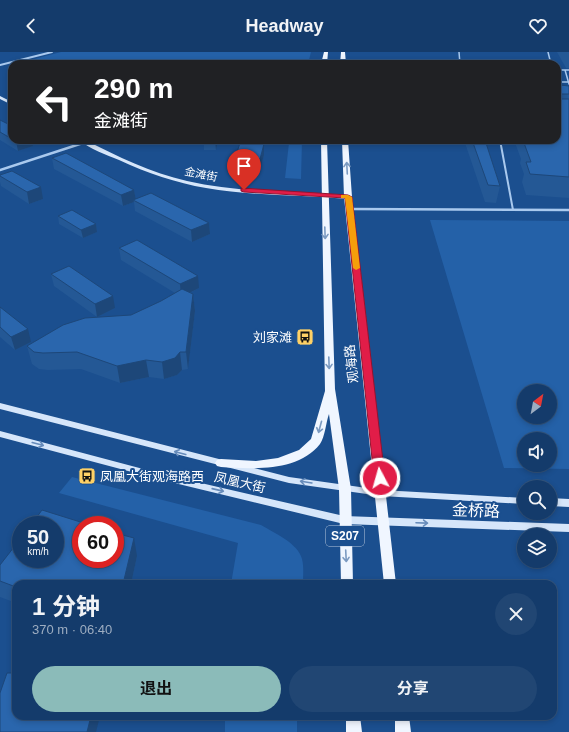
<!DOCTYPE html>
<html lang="zh">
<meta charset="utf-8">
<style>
body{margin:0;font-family:Helvetica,"Noto Sans SC",sans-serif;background:#214673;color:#f1f3f6;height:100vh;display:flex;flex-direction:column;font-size:15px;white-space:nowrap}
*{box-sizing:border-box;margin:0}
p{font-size:13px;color:#9dadc1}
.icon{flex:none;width:22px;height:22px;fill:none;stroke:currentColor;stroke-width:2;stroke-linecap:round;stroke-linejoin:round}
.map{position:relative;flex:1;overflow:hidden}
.panel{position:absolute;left:12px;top:528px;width:545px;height:140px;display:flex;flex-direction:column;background:#143b6b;border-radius:12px;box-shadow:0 2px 6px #0003,0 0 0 1px #33557e}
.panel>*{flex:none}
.top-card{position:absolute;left:8px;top:8px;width:553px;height:84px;border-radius:12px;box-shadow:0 2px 6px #0003,0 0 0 1px #33557e;background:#202124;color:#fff;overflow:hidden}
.needle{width:26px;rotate:32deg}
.controls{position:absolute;left:517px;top:332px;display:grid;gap:8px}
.controls a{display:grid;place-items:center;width:40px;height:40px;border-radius:50%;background:#143b6b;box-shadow:0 2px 6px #0003,0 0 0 1px #33557e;font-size:20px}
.speed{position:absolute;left:12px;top:464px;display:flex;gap:8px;font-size:20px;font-weight:700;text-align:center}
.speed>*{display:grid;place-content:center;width:52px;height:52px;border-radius:50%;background:#143b6b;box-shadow:0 2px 6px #0003,0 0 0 1px #33557e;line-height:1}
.speed small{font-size:10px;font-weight:400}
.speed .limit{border:6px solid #d22;background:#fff;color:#111}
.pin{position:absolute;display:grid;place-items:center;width:34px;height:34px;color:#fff;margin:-41px -17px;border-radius:50% 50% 50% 0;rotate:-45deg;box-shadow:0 0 4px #0007}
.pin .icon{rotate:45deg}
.me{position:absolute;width:44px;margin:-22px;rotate:354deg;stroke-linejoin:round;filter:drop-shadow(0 0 3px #0008)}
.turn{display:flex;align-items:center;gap:14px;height:84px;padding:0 20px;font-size:18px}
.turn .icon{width:52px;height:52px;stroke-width:2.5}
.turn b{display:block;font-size:28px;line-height:34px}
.round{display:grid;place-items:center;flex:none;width:42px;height:42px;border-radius:21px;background:#214673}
.overview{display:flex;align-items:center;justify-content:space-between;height:68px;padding:0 20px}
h1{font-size:24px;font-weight:700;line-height:30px}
.action{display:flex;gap:8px;margin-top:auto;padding:8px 20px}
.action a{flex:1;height:46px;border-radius:24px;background:#8bbbb9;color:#111;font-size:16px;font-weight:700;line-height:46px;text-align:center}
.action a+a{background:#214673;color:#f1f3f6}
header{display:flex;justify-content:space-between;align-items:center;height:52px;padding:0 20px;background:#143b6b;font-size:18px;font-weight:700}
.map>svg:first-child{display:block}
.green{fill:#2461a8;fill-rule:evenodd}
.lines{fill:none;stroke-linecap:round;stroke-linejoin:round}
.lane-far1{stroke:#a9c9ee;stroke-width:1.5}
.lane{stroke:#a9c9ee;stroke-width:2}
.street-far1{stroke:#a9c9ee;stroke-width:2}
.street{stroke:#a9c9ee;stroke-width:2.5}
.secondary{fill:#d6e6fa;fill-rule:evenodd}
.primary{fill:#f0f6ff;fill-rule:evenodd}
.wall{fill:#245895}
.shaded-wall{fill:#1d4779}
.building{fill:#2a66ad;stroke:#1d4779}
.oneway{stroke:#7b9ac1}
.oneway2{stroke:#668bba}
.route{fill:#e11d48;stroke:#92132f}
.slow{fill:#f59e0b}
.labels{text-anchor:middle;stroke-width:4;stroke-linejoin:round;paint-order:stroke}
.far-street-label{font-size:11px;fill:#fff;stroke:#1b4f8f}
.shield{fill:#1b4f8f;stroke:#bbcadd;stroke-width:1}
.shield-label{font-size:12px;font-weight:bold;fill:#fff}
.poi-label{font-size:13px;fill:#fff;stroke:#1b4f8f;text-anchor:end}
.street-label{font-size:13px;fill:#fff;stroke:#1b4f8f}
.near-street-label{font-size:16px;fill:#fff;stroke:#1b4f8f}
</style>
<header><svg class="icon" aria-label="back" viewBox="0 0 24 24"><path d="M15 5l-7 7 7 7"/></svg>Headway<svg class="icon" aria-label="heart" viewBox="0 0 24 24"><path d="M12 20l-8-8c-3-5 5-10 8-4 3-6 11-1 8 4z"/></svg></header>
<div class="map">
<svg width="569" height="680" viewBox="0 0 569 680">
<rect width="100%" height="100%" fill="#1b4f8f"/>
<path class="green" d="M61,0H311L308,12H15Z
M296,88H302L301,127L285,126L289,91Z
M430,168L569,169V417L504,416ZM524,339H550V365H524ZM524,387H550V413H524Z
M72,425L261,473C274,481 298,491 302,507C304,515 303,524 303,532H231L238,491L59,441Z
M225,664H297V680H225Z"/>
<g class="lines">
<path class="lane-far1" d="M459,0L460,12
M548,0L551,12
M557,18H569
M565,18L569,32
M557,30H568"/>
<path class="lane" d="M500,88L513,158"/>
<path class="street-far1" d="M0,13L52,0"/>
<path class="street" d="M0,118L86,90
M350,157L569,158"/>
<path class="secondary" d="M0,44L12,50V53L0,47Z
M79,88H85C117,104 151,121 187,129C240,141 294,139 348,143L351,145L348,147C301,143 253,144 206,136C176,131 147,121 119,108C106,103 90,97 79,88Z
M0,351L289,425L381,438L524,446V452L381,444L289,431L0,357Z
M0,379L162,422L344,464L569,472V480L344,472L162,428L0,385Z
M550,446L569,447V455L550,454Z"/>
<path class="primary" d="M324,0H328L327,12H321Z
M341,0H345L346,12H340Z
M321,88H327L335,337L351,437L353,532H341L339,437L329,362C326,370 325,385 320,392C298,420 253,417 221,415L217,414L215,411L217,408L221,407L256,409L278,406L299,398L311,387L325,339Z
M342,88H348L352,145L396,532H384L344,145Z
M346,664H360L362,680H346Z
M395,664H409L411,680H395Z"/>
</g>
<path class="wall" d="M557,0H569V16H566Z
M560,33L569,34V146L526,143L522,130L524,122L520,111L521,107L514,88H557Z
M0,68L12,74V88H31L33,94L18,99L0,88Z
M204,88H218L216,98H204Z
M464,88H485L500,134L496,151L485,150Z
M264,92V103L260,118L236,117L235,106Z
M52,106L134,138L135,147L209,171L210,182L192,190L135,159L134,150L123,154L54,117Z
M0,123L43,147L29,152L1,134L0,130Z
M58,164L96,172L97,180L83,186L59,172Z
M119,196L199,236L190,241L193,242L195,259L188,317L182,318L177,323L164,327L149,325L120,331L81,317L48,318L39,317L32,312L27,294L131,263L161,249L175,241L121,208Z
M51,222L115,256L97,265L54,234Z
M0,255L31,290L15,298L0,285Z
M137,504L131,532H16V551L0,545V513Z"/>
<path class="shaded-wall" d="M19,88H31L33,94L18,99L16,89Z
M215,88H218L216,98Z
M264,92V103L260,118V107Z
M41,135L43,147L29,152L27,140Z
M134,138L136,149L133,148L134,150L123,154L121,143Z
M209,171L210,182L192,190L191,178Z
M96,172L97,180L83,186L81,178Z
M198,224L199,236L181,245L180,232Z
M193,242L195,259L188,317L186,300Z
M113,244L115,256L97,265L95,252Z
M28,277L31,290L15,298L11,285Z
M180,300L182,318L177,323L164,327L162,310Z
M146,308L149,325L120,331L117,314Z
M134,486L137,504L131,532H123Z
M91,664H100L96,680H87Z"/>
<path class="building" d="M557,26L560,33L569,34V42H561L559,45L561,47H569V125L530,122L526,110H531L524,91L527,92L525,88H557Z
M0,68L12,74V87L0,80Z
M472,88H485L500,134L488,133Z
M240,91L264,92L260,107L235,106Z
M66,101L134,138L121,143L52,106Z
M12,119L41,135L27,140L0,124V123Z
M151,141L209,171L191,178L133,148Z
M72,158L96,172L81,178L58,164Z
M137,188L198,224L180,232L119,196Z
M69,214L113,244L95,252L51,222Z
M182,237L193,242L186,300H180L175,306L162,310L146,308L117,314L77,300L43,301L34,300L27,294L63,273L85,266L131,263L161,249Z
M0,255L28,277L11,285L0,275Z
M42,458L90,473H81V507H115V481L134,486L123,532H16V535L0,529V513L21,486V507H55V473H31Z
M7,621H16V664H91L87,680H0V641Z"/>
<defs><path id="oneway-shaft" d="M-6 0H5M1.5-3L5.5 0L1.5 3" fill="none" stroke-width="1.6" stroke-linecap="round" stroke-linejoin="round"/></defs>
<g class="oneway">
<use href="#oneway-shaft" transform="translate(347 116) rotate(-93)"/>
<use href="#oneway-shaft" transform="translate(325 181) rotate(88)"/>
<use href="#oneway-shaft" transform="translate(329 311) rotate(88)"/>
<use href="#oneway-shaft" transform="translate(320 375) rotate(105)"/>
<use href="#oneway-shaft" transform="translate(346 504) rotate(87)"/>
</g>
<g class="oneway2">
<use href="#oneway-shaft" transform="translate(38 392) rotate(15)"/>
<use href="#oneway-shaft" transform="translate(180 401) rotate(-165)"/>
<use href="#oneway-shaft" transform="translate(306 430) rotate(-171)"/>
<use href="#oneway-shaft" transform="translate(218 438) rotate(13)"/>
<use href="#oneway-shaft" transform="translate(422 471) rotate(2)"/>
</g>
<path class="route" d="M241,136L348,143L352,145L385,426L383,428H376L374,426L345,146L244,140L241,139Z"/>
<path class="slow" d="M341,143H348L352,145L360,216L356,218L353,216L345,146H341Z"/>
<defs>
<g id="bus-square" transform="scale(0.9)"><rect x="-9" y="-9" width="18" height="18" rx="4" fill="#ffd166" stroke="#1b4f8f"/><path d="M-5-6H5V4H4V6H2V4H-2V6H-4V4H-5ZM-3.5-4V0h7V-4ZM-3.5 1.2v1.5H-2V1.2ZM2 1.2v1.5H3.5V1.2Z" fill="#111"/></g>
</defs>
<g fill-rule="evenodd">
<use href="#bus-square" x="305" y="285"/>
<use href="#bus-square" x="87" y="424"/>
</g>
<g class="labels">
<g class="far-street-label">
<text transform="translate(201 122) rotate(11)" y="4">金滩街</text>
</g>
<rect class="shield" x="326" y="474" width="38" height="20" rx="3"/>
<g class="shield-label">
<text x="345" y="488">S207</text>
</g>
<g class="poi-label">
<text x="292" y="290">刘家滩</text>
<text x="100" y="429" text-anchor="start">凤凰大街观海路西</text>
</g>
<g class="street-label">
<text transform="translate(351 312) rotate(-96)" y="5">观海路</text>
<text transform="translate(240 430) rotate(13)" y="5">凤凰大街</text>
</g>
<g class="near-street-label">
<text transform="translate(476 458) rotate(2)" y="6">金桥路</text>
</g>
</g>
</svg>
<div class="controls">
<a><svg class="needle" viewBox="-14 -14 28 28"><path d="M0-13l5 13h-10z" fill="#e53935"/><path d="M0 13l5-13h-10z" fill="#9dadc1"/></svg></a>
<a><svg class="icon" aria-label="sound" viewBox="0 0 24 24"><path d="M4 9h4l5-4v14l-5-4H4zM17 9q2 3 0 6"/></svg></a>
<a><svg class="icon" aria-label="search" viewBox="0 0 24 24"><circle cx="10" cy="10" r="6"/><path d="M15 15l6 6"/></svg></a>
<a><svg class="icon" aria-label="layers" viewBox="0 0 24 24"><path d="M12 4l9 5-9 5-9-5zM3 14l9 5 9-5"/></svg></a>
</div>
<div class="speed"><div>50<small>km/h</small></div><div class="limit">60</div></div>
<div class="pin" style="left:244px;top:138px;background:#d93025"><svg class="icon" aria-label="arrive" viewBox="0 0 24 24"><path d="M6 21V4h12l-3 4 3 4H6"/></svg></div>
<svg class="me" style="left:380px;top:426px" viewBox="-20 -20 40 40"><circle r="17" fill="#e11d48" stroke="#fff" stroke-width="3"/><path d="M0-11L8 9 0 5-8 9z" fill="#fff"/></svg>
<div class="top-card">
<div class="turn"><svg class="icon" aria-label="left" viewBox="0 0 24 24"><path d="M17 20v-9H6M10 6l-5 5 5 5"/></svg><div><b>290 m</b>金滩街</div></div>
</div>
<section class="panel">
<div class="overview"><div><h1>1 分钟</h1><p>370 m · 06:40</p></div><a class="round"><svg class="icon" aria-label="close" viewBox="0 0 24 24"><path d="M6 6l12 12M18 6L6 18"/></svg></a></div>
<div class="action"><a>退出</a><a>分享</a></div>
</section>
</div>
